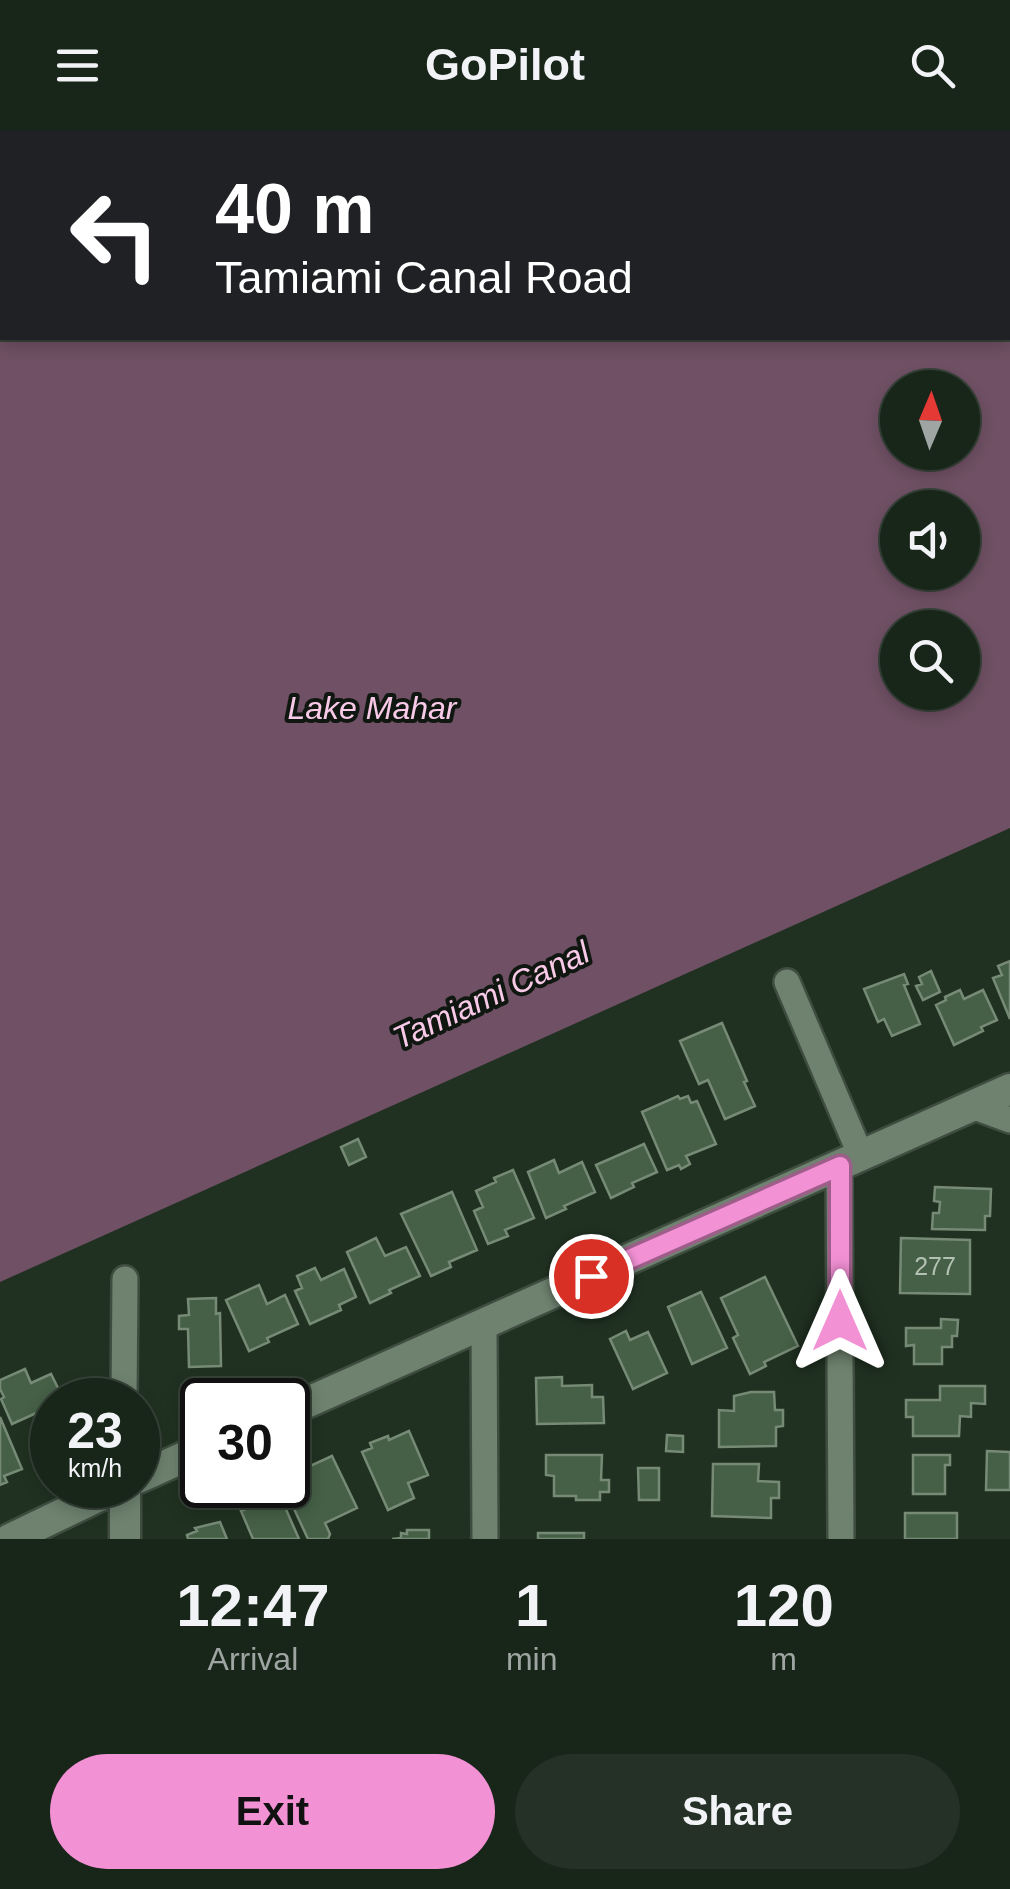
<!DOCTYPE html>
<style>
body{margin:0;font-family:Helvetica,sans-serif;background:#253126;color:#f1f3f6;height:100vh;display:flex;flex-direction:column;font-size:38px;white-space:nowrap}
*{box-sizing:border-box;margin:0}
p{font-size:32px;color:#9fa5a2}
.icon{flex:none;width:55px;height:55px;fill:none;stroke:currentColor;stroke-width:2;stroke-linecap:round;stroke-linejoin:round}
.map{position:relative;height:1409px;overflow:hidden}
.side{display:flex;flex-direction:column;background:#182519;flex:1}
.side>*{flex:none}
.top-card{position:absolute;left:0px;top:0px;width:1010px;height:210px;box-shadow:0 5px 15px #0003,0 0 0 2px #364238;background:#202124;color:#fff;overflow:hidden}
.needle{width:65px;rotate:2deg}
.controls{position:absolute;left:880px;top:240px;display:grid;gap:20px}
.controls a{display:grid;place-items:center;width:100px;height:100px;border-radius:50%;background:#182519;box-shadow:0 5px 15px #0003,0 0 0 2px #364238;font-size:50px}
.speed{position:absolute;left:30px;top:1248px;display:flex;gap:20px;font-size:50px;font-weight:700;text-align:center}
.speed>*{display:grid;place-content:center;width:130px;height:130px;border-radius:50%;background:#182519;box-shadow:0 5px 15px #0003,0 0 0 2px #364238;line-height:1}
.speed small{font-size:25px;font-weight:400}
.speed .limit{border:5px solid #111;border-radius:15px;background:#fff;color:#111}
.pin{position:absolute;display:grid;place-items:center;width:85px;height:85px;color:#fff;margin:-42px;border:5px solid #fff;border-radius:50%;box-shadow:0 2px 10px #0007}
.me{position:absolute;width:110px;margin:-55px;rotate:0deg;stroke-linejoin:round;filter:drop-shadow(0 0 8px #0008)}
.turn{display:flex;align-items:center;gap:35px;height:210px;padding:0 50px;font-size:45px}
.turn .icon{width:130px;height:130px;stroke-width:2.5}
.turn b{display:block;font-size:70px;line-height:85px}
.eta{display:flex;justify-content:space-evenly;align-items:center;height:170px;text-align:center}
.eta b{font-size:60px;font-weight:800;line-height:70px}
.cta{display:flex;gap:20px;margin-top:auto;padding:20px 50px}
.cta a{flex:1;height:115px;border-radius:60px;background:#f391d5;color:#111;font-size:40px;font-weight:800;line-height:115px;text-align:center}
.cta a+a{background:#253126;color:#f1f3f6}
header{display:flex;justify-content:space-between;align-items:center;height:130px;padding:0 50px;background:#182519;font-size:45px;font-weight:800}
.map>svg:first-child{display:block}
.water{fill:#6f5064;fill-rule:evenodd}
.building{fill:#456046;stroke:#768a76;stroke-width:2.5}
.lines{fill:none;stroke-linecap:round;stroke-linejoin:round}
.minor-casing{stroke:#3e4d3f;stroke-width:30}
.tertiary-casing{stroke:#3e4d3f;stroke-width:35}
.minor{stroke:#6e826f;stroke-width:25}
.tertiary{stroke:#6e826f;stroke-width:30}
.route-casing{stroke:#9e5e8a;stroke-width:25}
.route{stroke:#f391d5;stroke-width:18}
.labels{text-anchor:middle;stroke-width:8;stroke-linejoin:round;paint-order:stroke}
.number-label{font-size:25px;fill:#b2c1b3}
.water-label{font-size:32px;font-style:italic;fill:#f9cae8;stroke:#0f1710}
</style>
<header><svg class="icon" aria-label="menu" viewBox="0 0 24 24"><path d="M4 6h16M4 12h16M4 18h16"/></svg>GoPilot<svg class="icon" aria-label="search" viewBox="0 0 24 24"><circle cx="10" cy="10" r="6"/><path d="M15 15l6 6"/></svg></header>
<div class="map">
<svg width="1010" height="1409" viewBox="0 0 1010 1409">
<rect width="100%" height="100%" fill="#203121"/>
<path class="water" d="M0,0H927L928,2H2V208H1008V136L1010,140V698L0,1152ZM898,258H962V322H898ZM898,378H962V442H898ZM898,498H962V562H898Z"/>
<path class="building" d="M1010,831V889L993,848L1002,845L998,836Z
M931,841L940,862L923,870L916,856L922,854L919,847Z
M904,844L908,854L904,855L920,894L892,906L884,889L878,892L864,859Z
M960,860L964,869L983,860L997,890L981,897L983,901L954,915L936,875L946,870L945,867Z
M722,893L747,951L744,952L755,976L725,989L708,950L699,954L680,911Z
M678,966L680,969L688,966L691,973L697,971L716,1014L686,1026L690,1034L681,1039L679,1035L667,1040L642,982Z
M358,1009L366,1027L349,1035L341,1017Z
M644,1014L657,1042L632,1053L634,1057L611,1068L596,1035Z
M554,1030L559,1043L582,1032L595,1062L564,1076L566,1079L546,1088L528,1042Z
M513,1040L534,1088L505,1100L508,1106L488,1114L474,1081L483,1077L476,1061L496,1052L494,1048Z
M935,1057L991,1059L990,1086H985V1100L932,1099L933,1083H939L940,1072L934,1071Z
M452,1062L477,1120L449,1132L451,1137L431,1146L401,1084Z
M376,1108L385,1126L406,1117L420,1146L389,1160L391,1163L370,1173L347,1122Z
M901,1108L970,1110V1164L900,1163Z
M315,1138L321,1150L344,1139L356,1167L339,1175L341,1180L310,1194L295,1161L302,1158L297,1146Z
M765,1147L798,1216L764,1232L766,1236L750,1244L733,1208L738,1205L721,1168Z
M259,1155L267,1174L285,1165L298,1194L267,1208L269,1212L249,1221L226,1170Z
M701,1162L727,1218L692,1234L668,1177Z
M216,1168V1184L220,1183L221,1236L189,1237L188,1199H179V1186L189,1185L188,1169Z
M941,1189L958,1190L957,1206H952V1217H942V1234H914V1215L906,1216V1198H941Z
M626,1201L630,1210L648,1202L667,1243L633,1259L610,1209Z
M25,1239L31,1253L51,1244L64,1270H52V1278L44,1282L43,1280L12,1294L1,1269L4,1267L0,1259V1250Z
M562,1247V1256L592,1255V1267H603L604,1293L537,1294L536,1248Z
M940,1256H985V1274L971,1273V1287L960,1286L959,1306H913V1287H906V1270H940Z
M751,1262H774L775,1280H783V1296L776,1297V1316L719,1317V1280L734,1281V1266Z
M0,1287L22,1339L4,1346L7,1352L0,1355Z
M409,1301L428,1345L408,1353L414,1368L388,1380L362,1322L372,1318L370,1313L388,1306L389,1310Z
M667,1305L683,1306V1322L666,1321Z
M987,1321L1010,1322V1360H986Z
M546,1325H602L601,1350H609V1362H600V1370H576V1366H554V1346L546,1345Z
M913,1325H950V1335H945V1364H913Z
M332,1326L357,1378L325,1393L330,1404L328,1409H308L283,1355H288V1346Z
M713,1334H759L758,1351L779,1352V1368H771V1388L712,1386Z
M638,1338H659V1370H639Z
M273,1367L275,1370L281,1368L299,1409H253L241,1381L250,1377L249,1374L259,1369L261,1373Z
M905,1383H957V1409H905Z
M220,1392L227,1409H188L187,1405L197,1401L195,1398Z
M407,1400H429V1409H392L401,1408V1403L407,1404Z
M538,1403H584V1409H538Z"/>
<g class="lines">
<g class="minor-casing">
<path id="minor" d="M787,852L861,1026
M972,976L1010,990
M839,1036L841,1409
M484,1193L485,1409
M124,1270L125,1149"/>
</g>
<g class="tertiary-casing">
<path id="tertiary" d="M288,1281L1010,959
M138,1348L202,1319
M125,1355V1409
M10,1409L122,1355"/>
</g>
<use href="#minor" class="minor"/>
<use href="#tertiary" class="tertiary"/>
</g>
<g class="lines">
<g class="route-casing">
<path id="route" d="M591,1146L840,1036V1191"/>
</g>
<use href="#route" class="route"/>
</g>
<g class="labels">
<g class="number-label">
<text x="935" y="1145">277</text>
</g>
<g class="water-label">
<text x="372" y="589">Lake Mahar</text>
<text transform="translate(491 865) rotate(-25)" y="11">Tamiami Canal</text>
</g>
</g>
</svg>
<div class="controls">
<a><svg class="needle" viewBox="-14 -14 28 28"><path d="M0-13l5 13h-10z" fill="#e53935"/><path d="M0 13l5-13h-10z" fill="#9fa5a2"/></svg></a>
<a><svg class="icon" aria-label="sound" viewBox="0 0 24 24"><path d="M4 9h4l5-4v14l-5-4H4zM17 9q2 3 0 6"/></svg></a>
<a><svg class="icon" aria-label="search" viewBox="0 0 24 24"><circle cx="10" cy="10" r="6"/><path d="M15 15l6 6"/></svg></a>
</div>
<div class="speed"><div>23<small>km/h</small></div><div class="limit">30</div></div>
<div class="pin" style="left:591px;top:1146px;background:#d93025"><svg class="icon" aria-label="arrive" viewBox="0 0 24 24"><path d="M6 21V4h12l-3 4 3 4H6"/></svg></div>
<svg class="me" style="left:840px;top:1191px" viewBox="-20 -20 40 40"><path d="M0-17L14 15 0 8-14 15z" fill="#f391d5" stroke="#fff" stroke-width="4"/></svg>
<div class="top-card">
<div class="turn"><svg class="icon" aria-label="left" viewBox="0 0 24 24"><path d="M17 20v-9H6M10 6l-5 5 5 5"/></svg><div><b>40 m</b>Tamiami Canal Road</div></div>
</div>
</div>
<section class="side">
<div class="eta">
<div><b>12:47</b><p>Arrival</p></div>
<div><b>1</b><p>min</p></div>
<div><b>120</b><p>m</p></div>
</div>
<div class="cta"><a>Exit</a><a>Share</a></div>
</section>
